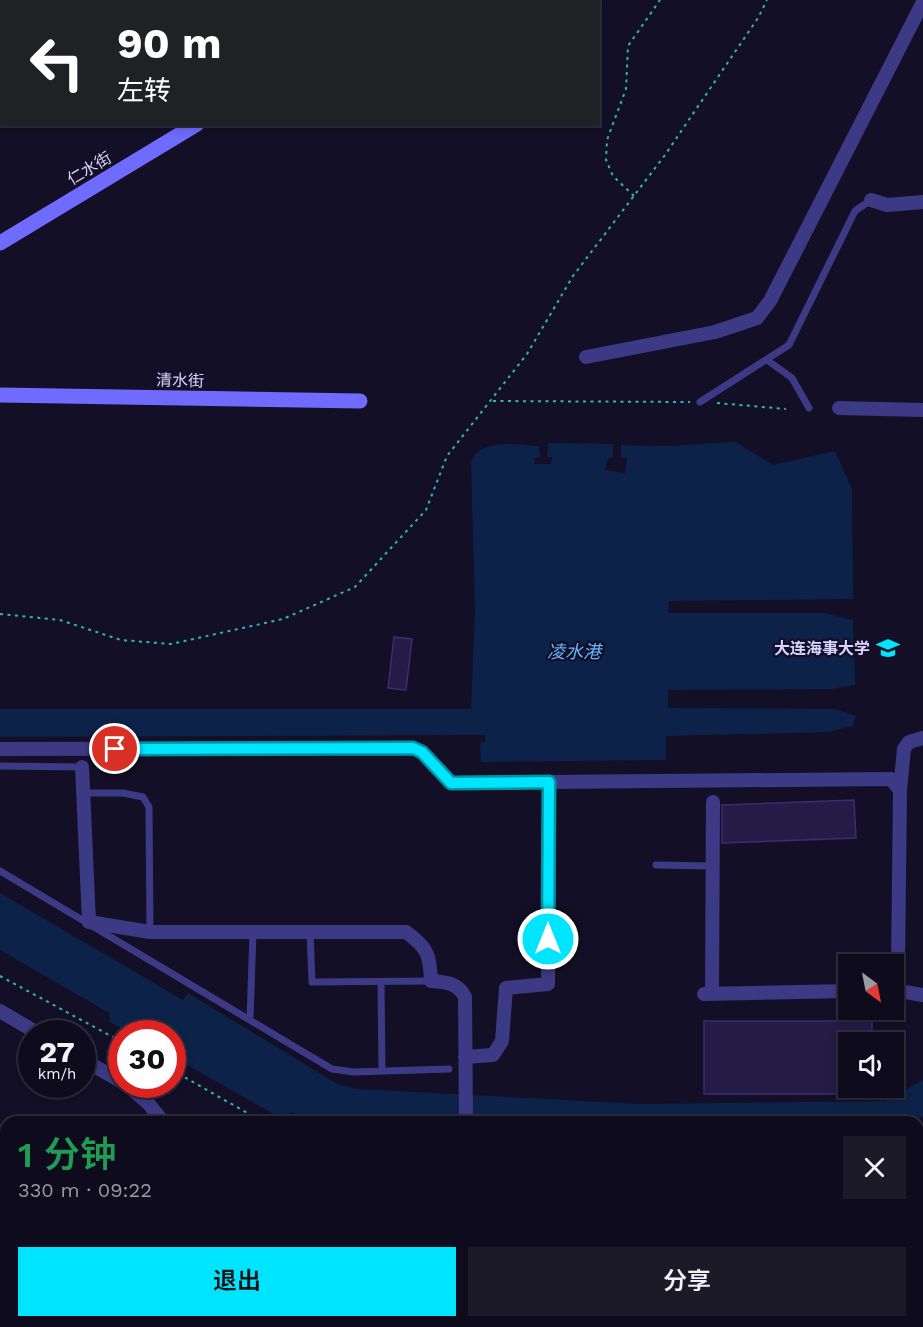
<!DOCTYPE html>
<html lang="zh">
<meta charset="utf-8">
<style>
body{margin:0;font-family:"Work Sans","Noto Sans SC",sans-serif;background:#1c1929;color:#f1f3f6;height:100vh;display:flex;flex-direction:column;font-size:22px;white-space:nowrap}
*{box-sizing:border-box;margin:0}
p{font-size:20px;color:#9b9ba3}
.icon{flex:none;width:33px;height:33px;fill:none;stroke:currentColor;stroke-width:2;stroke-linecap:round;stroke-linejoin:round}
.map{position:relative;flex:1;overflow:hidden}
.details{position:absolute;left:0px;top:1116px;width:924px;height:212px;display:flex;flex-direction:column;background:#0e0b1c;border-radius:18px 18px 0 0;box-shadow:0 3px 9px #0003,0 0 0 2px #2e2b3b}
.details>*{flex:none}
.top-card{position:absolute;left:0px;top:0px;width:600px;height:126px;box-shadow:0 3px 9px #0003,0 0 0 2px #2e2b3b;background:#202124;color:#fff;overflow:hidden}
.needle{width:39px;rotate:148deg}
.buttons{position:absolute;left:838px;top:954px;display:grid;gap:12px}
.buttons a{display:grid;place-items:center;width:66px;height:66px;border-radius:0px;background:#0e0b1c;box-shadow:0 3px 9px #0003,0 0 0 2px #2e2b3b;font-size:30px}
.speed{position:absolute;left:18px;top:1020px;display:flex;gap:12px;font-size:30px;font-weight:700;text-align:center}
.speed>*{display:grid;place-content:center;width:78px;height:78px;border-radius:50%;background:#0e0b1c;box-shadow:0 3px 9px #0003,0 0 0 2px #2e2b3b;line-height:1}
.speed small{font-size:15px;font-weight:400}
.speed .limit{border:9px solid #d22;background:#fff;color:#111}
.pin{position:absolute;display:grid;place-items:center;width:51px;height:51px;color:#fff;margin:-26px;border:3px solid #fff;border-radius:50%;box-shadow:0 2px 6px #0007}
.me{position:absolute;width:66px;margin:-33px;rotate:0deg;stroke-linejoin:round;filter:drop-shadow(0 0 4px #0008)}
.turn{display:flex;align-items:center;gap:21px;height:126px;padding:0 18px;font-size:27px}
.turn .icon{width:78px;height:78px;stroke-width:2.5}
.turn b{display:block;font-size:42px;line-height:51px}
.round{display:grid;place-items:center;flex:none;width:63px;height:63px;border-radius:0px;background:#1c1929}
.summary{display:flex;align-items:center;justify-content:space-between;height:102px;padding:0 18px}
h1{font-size:36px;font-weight:600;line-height:45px;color:#1e9e55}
.button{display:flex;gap:12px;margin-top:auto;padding:12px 18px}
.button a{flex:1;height:69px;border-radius:0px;background:#00e5ff;color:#111;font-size:24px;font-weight:600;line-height:69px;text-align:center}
.button a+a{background:#1c1929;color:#f1f3f6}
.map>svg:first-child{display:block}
.green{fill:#12302f}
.water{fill:#0c2248}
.building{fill:#241b47;stroke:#3b2d73;stroke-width:1.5}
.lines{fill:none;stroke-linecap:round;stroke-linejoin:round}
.path{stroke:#2fb8b0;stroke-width:2;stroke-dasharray:3 4.5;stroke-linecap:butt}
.lane{stroke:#3d3a85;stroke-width:7}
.street{stroke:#3d3a85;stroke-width:14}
.secondary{stroke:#6f6bff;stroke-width:15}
.route-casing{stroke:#0095a6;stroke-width:15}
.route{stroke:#00e5ff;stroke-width:10}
.labels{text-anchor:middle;stroke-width:4.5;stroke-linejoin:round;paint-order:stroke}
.street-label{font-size:16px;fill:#d9d4ff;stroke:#130f26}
.poi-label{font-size:16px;font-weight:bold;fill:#d9d4ff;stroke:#130f26;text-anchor:end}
.water-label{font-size:18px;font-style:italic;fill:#62b6ff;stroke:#130f26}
</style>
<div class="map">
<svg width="923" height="1327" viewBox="0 0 923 1327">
<rect width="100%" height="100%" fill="#130f26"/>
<path class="green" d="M6,1273V1322H70L69,1327H0V1275Z
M595,1322H810L809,1327H594Z"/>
<path class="water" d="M736,442L773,465L835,451L852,489L853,599L669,601L668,613H824L853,620L855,685L831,689L668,690V708L836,709L856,716L853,726L828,732L666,736V760L481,762L480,743L485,742V735L0,737V709H471L475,609L471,462C481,437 517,445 539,446L540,457L534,458L535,464H551L552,457H547L548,443L613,444V457L608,459L605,470L625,473L627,458L621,457V445L668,446Z
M0,893L183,1000L188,993L339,1085L358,1089L640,1104L885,1101L923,1080V1117L909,1122H309L291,1112L286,1121L173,1057L172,1034L130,1033L110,1022L109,1013L0,950Z"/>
<path class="building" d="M394,637L412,639L406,690L388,688Z
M854,800L856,838L722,843V805Z
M704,1021H872V1042H849V1094H704Z"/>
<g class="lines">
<path class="path" d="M634,196L613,176L606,160L607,140L626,89L628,46L660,0
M493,401L690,402
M717,403L786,409
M0,614L60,620L121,640L171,644L283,619L355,587L426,510L447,456L527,354L573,276L665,155L758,18L767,0
M0,976L122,1042
M172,1070L263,1122"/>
<path class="lane" d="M184,0L185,2
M270,2L272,0
M767,360L792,378L809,408
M700,402L789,345L855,211L871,200
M0,766L82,767
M83,793H123L143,797L149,807L150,932
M656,865L712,866
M0,871L332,1069L353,1072L449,1069
M310,932L312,982L431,981
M381,983L382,1071
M250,1019L253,932"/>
<path class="street" d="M871,200L887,205L923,202
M586,357L715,332L757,318L770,301L923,2
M839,408L923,410
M0,749L413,748L422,752L451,783L549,782
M82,767L89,922L150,932H406C428,948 430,955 431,981C446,982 458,983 465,997L466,1122
M900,790L904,749L909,742L923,738
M894,990L923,995
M704,994L849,991
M712,994L713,802
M0,1011L39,1034
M465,1057L493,1055L502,1041L506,988L548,984L549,782L891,779L900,790L898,966L894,983
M82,1059L122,1082
M126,1084L149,1104L163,1122
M918,1167H923
M918,1179H923
M452,1322V1327
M171,1327L175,1322
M902,1327V1322"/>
<path class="secondary" d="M402,2L404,0
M0,243L197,124
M0,395L360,401"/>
</g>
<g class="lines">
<g class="route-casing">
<path id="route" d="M115,749L413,748L422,752L451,783L549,782L548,939"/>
</g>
<use href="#route" class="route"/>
</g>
<defs>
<g id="university-bare" transform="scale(1.8)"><path d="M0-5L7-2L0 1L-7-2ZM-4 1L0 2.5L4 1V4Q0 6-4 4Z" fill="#00e5ff" stroke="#130f26" stroke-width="2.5" paint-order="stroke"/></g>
</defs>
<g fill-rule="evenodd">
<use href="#university-bare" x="888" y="648"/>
</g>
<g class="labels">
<g class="street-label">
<text transform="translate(89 168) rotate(-31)" y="6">仁水街</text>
<text transform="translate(180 380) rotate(1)" y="6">清水街</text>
</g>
<g class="poi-label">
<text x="870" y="654">大连海事大学</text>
</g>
<g class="water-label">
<text x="574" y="658">凌水港</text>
</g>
</g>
</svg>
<div class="buttons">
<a><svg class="needle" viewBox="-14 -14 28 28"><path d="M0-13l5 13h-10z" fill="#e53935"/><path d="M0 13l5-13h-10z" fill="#9b9ba3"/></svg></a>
<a><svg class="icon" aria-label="sound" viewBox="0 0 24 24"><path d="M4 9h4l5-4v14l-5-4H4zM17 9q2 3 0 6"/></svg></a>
</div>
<div class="speed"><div>27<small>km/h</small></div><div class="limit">30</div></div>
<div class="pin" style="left:115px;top:749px;background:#d93025"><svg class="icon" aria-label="arrive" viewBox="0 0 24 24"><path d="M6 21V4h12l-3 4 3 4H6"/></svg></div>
<svg class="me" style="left:548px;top:939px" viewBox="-20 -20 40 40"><circle r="17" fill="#00e5ff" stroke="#fff" stroke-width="3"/><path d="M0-11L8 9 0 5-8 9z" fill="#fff"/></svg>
<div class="top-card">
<div class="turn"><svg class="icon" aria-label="left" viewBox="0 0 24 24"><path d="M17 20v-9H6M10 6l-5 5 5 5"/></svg><div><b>90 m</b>左转</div></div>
</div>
<section class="details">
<div class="summary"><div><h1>1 分钟</h1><p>330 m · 09:22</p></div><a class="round"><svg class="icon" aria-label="close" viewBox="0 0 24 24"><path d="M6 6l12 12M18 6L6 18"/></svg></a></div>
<div class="button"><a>退出</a><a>分享</a></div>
</section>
</div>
